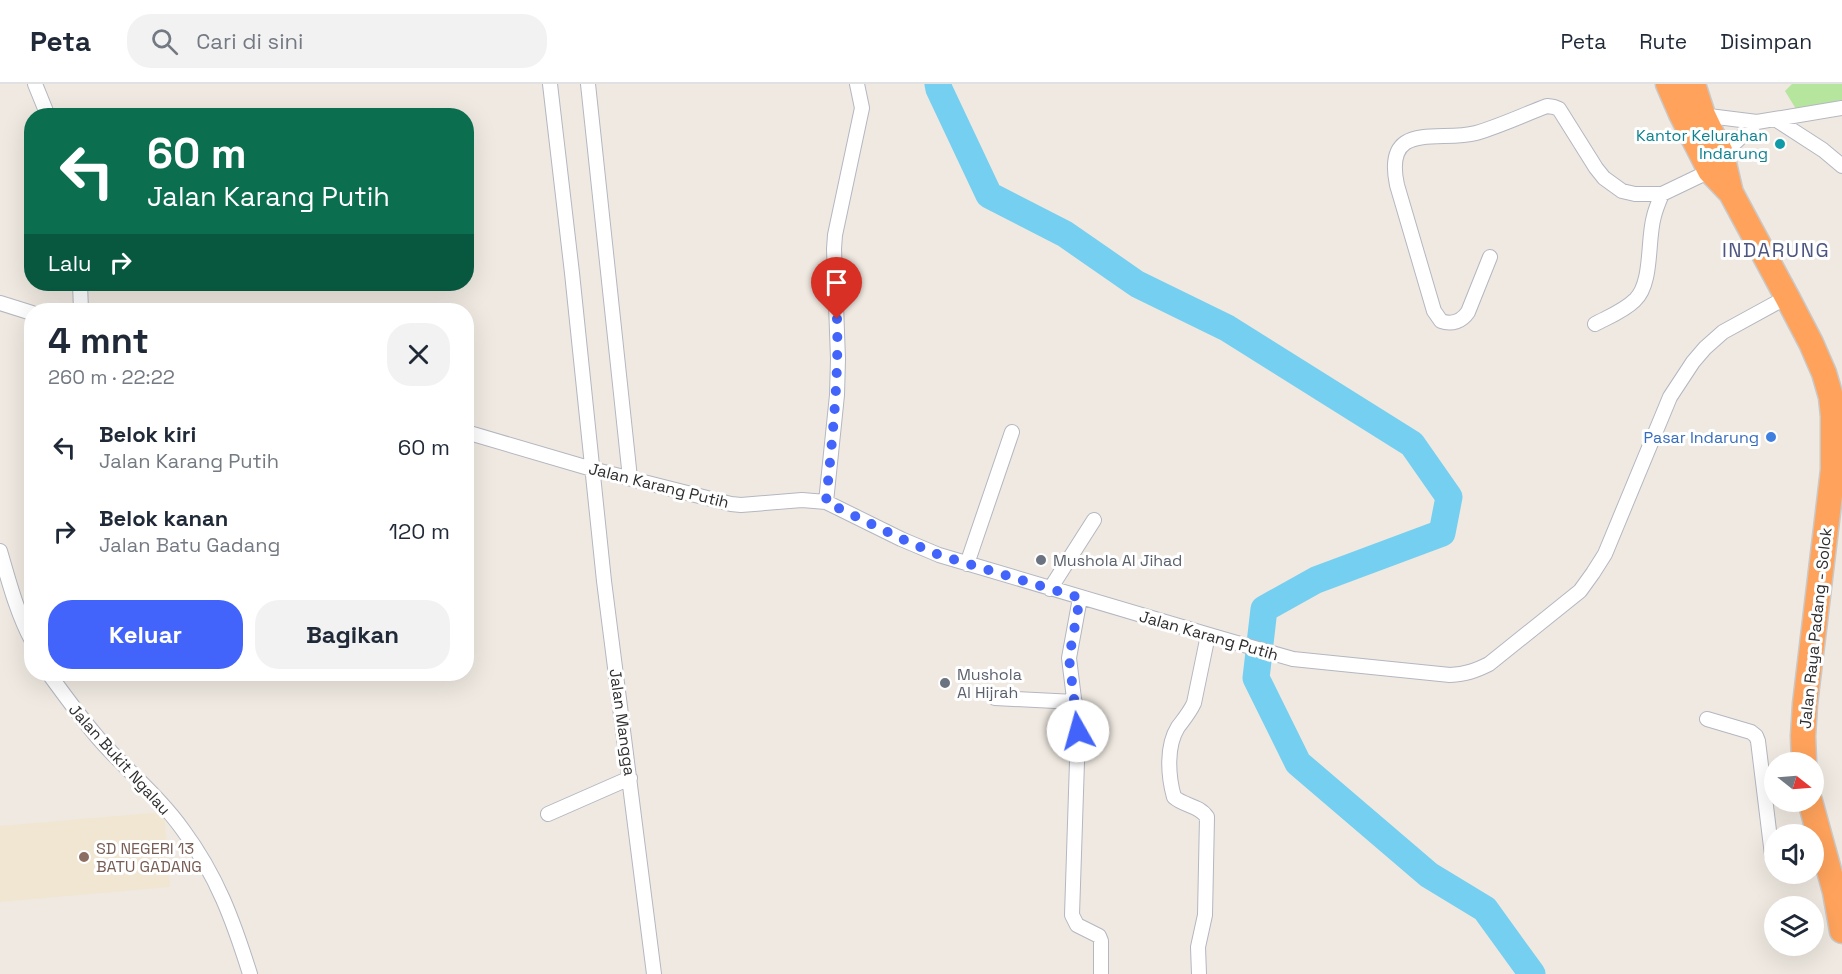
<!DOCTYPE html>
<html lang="id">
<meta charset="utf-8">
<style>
body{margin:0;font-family:"Space Grotesk",sans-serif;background:#f2f2f3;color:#1f2937;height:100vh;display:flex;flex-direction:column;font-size:22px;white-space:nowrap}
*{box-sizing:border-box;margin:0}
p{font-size:20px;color:#747a83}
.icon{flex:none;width:33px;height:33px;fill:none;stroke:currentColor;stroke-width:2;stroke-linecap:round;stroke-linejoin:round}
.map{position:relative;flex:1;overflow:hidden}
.sheet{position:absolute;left:24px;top:219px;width:450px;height:378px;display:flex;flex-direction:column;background:#fff;border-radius:24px;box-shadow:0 6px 24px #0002}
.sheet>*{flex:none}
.guide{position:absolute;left:24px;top:24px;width:450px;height:183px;border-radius:24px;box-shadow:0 6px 24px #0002;background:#0b6e4f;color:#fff;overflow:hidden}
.needle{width:39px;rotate:107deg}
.fabs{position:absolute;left:1764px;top:668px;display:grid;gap:12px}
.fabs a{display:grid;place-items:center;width:60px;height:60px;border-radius:50%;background:#fff;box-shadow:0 6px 24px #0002;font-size:30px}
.pin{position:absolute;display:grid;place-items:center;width:51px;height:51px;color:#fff;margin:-62px -26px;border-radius:50% 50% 50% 0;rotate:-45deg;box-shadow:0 0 6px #0007}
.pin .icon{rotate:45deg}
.me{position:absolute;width:66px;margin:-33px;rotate:353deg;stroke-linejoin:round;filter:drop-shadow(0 0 4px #0008)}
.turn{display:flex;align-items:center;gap:21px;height:126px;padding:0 24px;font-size:27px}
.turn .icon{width:78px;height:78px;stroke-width:2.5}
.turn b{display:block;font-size:42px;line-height:51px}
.then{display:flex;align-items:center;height:57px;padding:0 24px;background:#0003;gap:12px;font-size:22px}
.round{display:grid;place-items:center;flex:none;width:63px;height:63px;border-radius:24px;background:#f2f2f3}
.overview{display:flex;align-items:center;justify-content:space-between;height:102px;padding:0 24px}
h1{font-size:36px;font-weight:700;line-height:45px}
.action{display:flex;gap:12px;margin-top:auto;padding:12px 24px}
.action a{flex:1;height:69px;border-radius:24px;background:#4264fb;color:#fff;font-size:24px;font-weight:700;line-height:69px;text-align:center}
.action a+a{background:#f2f2f3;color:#1f2937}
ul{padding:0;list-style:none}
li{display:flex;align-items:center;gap:18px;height:84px;padding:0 24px}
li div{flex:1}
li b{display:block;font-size:22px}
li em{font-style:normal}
header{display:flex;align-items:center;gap:36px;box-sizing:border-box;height:84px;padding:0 30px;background:#fff;border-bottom:2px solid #e0e1e3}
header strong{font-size:28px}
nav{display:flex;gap:33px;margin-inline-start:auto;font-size:21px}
.search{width:420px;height:54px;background:#f2f2f3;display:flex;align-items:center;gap:15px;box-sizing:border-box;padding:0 21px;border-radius:24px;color:#747a83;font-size:22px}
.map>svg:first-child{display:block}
.education{fill:#f0e6d1}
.green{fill:#b6e59e}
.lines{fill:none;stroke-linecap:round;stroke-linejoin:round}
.river{stroke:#75cff0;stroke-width:27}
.street-casing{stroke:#b4b7c1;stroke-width:16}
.highway-casing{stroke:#c9c9c9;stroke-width:27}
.street{stroke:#fff;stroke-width:14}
.highway{stroke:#ffa35c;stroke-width:24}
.route{stroke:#4264fb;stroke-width:10;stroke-dasharray:0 18}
.culture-dot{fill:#0f9aa8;stroke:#fff;stroke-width:2}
.shop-dot{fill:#3f7fe0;stroke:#fff;stroke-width:2}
.worship-dot{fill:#6b7280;stroke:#fff;stroke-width:2}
.education-dot{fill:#8d6e63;stroke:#fff;stroke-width:2}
.labels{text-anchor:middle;stroke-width:6;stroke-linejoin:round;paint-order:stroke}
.culture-label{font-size:16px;fill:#0d838f;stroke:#fff;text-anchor:end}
.shop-label{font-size:16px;fill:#366cbe;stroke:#fff;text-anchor:end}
.street-label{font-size:16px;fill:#2e2e2e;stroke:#fff}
.worship-label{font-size:16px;fill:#5b616d;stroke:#fff;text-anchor:start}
.education-label{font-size:16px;fill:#785e54;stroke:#fff;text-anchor:start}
.quarter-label{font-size:20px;letter-spacing:1.5px;fill:#4d5680;stroke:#fff}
</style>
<header>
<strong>Peta</strong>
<div class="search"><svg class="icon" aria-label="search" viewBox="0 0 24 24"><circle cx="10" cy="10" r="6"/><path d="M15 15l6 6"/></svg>Cari di sini</div>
<nav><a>Peta</a><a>Rute</a><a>Disimpan</a></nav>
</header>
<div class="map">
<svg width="1842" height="890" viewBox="0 0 1842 890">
<rect width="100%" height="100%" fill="#efe9e1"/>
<path class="education" d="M164,728L170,803L0,818V742Z"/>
<path class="green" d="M1792,0H1842V16L1796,25L1785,7Z"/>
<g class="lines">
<path class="river" d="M938,0L939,5L989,111L1065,150L1137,200L1227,244L1412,360L1449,413L1442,449L1316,496L1264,525L1256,594L1298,679L1429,791L1485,825L1532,890"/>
<g class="street-casing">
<path id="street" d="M35,0L48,32
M550,0L572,189L604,497L654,890
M588,0L630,394
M1701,31L1757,38L1842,24
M1775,35L1823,66L1842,82
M1490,173L1468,228C1462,237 1452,241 1441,237L1434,227L1397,101C1383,35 1440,59 1476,49C1500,42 1523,31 1547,22L1554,23L1559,25L1596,84L1604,94L1622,107L1635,110H1662L1710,87L1722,71L1757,38
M80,200L81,226
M0,219L32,229
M1595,240C1608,233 1624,227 1635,216C1653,199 1647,156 1654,132C1656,124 1659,117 1662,110
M466,348L592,385L731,420L741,421L802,416L826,418L901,455L939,471L1216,553L1293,575L1450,591C1466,590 1475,587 1489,580L1580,507L1593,489L1605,470L1670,313L1693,278L1705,264L1723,248L1787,213
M826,418L837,311L838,275L834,165L835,151L862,24L857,0
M0,467C9,498 17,529 32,557
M967,480L1012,348
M1050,505L1094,436
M1080,514L1069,574L1078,647L1072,831L1077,841L1099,852L1101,857V890
M49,590C65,612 81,634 99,655C126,686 159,712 183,746C217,792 233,836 250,890
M995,614L1075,618
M1707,635L1751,648L1756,652L1758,657L1772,771L1774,774
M548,730L630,694
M1199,890L1198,863L1205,831L1207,733C1199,721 1184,722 1174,713C1168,692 1166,662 1178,643C1184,635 1190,628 1194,619L1208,551"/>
</g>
<g class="highway-casing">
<path id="highway" d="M1668,0L1681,30L1710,87L1730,108
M1693,0L1703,31L1722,71L1731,109L1787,213L1811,259L1824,289L1831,313L1833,332V386L1805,620L1803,652L1804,678
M1810,717L1835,808L1842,847"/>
</g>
<use href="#street" class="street"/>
<use href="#highway" class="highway"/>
</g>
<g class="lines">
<path class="route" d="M837,235C839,297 832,357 826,418L902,455L939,471L1080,514L1069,574L1078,647"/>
</g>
<circle class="culture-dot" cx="1780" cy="60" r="6"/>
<circle class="shop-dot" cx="1771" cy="353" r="6"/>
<g class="worship-dot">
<circle cx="1041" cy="476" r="6"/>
<circle cx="945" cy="599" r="6"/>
</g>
<circle class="education-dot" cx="84" cy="773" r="6"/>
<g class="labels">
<g class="culture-label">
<text x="1768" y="57">Kantor Kelurahan<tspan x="1768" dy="18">Indarung</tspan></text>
</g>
<g class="shop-label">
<text x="1759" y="359">Pasar Indarung</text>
</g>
<g class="street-label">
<text transform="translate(659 401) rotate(14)" y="6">Jalan Karang Putih</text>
<text transform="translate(1815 544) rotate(-84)" y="6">Jalan Raya Padang - Solok</text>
<text transform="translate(1209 551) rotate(16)" y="6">Jalan Karang Putih</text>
<text transform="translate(623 638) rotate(82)" y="6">Jalan Mangga</text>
<text transform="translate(120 675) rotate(48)" y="6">Jalan Bukit Ngalau</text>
</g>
<g class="worship-label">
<text x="1053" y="482">Mushola Al Jihad</text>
<text x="957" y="596">Mushola<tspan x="957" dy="18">Al Hijrah</tspan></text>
</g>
<g class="education-label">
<text x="96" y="770">SD NEGERI 13<tspan x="96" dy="18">BATU GADANG</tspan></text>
</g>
<g class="quarter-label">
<text x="1776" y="173">INDARUNG</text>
</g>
</g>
</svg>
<div class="fabs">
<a><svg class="needle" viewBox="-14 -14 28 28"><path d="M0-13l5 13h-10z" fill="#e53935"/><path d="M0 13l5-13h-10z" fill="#747a83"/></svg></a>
<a><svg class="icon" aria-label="sound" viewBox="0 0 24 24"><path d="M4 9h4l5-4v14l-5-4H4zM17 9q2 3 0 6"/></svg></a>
<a><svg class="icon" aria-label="layers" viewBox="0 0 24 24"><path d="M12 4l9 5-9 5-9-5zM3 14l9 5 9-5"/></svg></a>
</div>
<div class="pin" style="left:837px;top:235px;background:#d93025"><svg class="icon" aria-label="arrive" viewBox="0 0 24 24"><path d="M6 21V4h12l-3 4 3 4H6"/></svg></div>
<svg class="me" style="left:1078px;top:647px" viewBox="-20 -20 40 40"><circle r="19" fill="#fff"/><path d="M0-13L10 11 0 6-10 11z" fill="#4264fb"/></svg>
<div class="guide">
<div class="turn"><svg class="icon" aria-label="left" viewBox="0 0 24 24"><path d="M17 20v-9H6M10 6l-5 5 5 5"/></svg><div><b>60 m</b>Jalan Karang Putih</div></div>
<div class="then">Lalu<svg class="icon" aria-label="right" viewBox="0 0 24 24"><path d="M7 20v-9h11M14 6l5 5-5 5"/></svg></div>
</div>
<section class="sheet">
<div class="overview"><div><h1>4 mnt</h1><p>260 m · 22:22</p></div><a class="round"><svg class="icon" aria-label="close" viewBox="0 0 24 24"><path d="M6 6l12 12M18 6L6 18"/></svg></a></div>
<ul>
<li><svg class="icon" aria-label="left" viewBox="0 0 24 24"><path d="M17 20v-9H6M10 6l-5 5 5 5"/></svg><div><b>Belok kiri</b><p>Jalan Karang Putih</p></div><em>60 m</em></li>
<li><svg class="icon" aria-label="right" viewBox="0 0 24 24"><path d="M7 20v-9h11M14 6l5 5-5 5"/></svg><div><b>Belok kanan</b><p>Jalan Batu Gadang</p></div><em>120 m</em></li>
</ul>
<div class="action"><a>Keluar</a><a>Bagikan</a></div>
</section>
</div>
